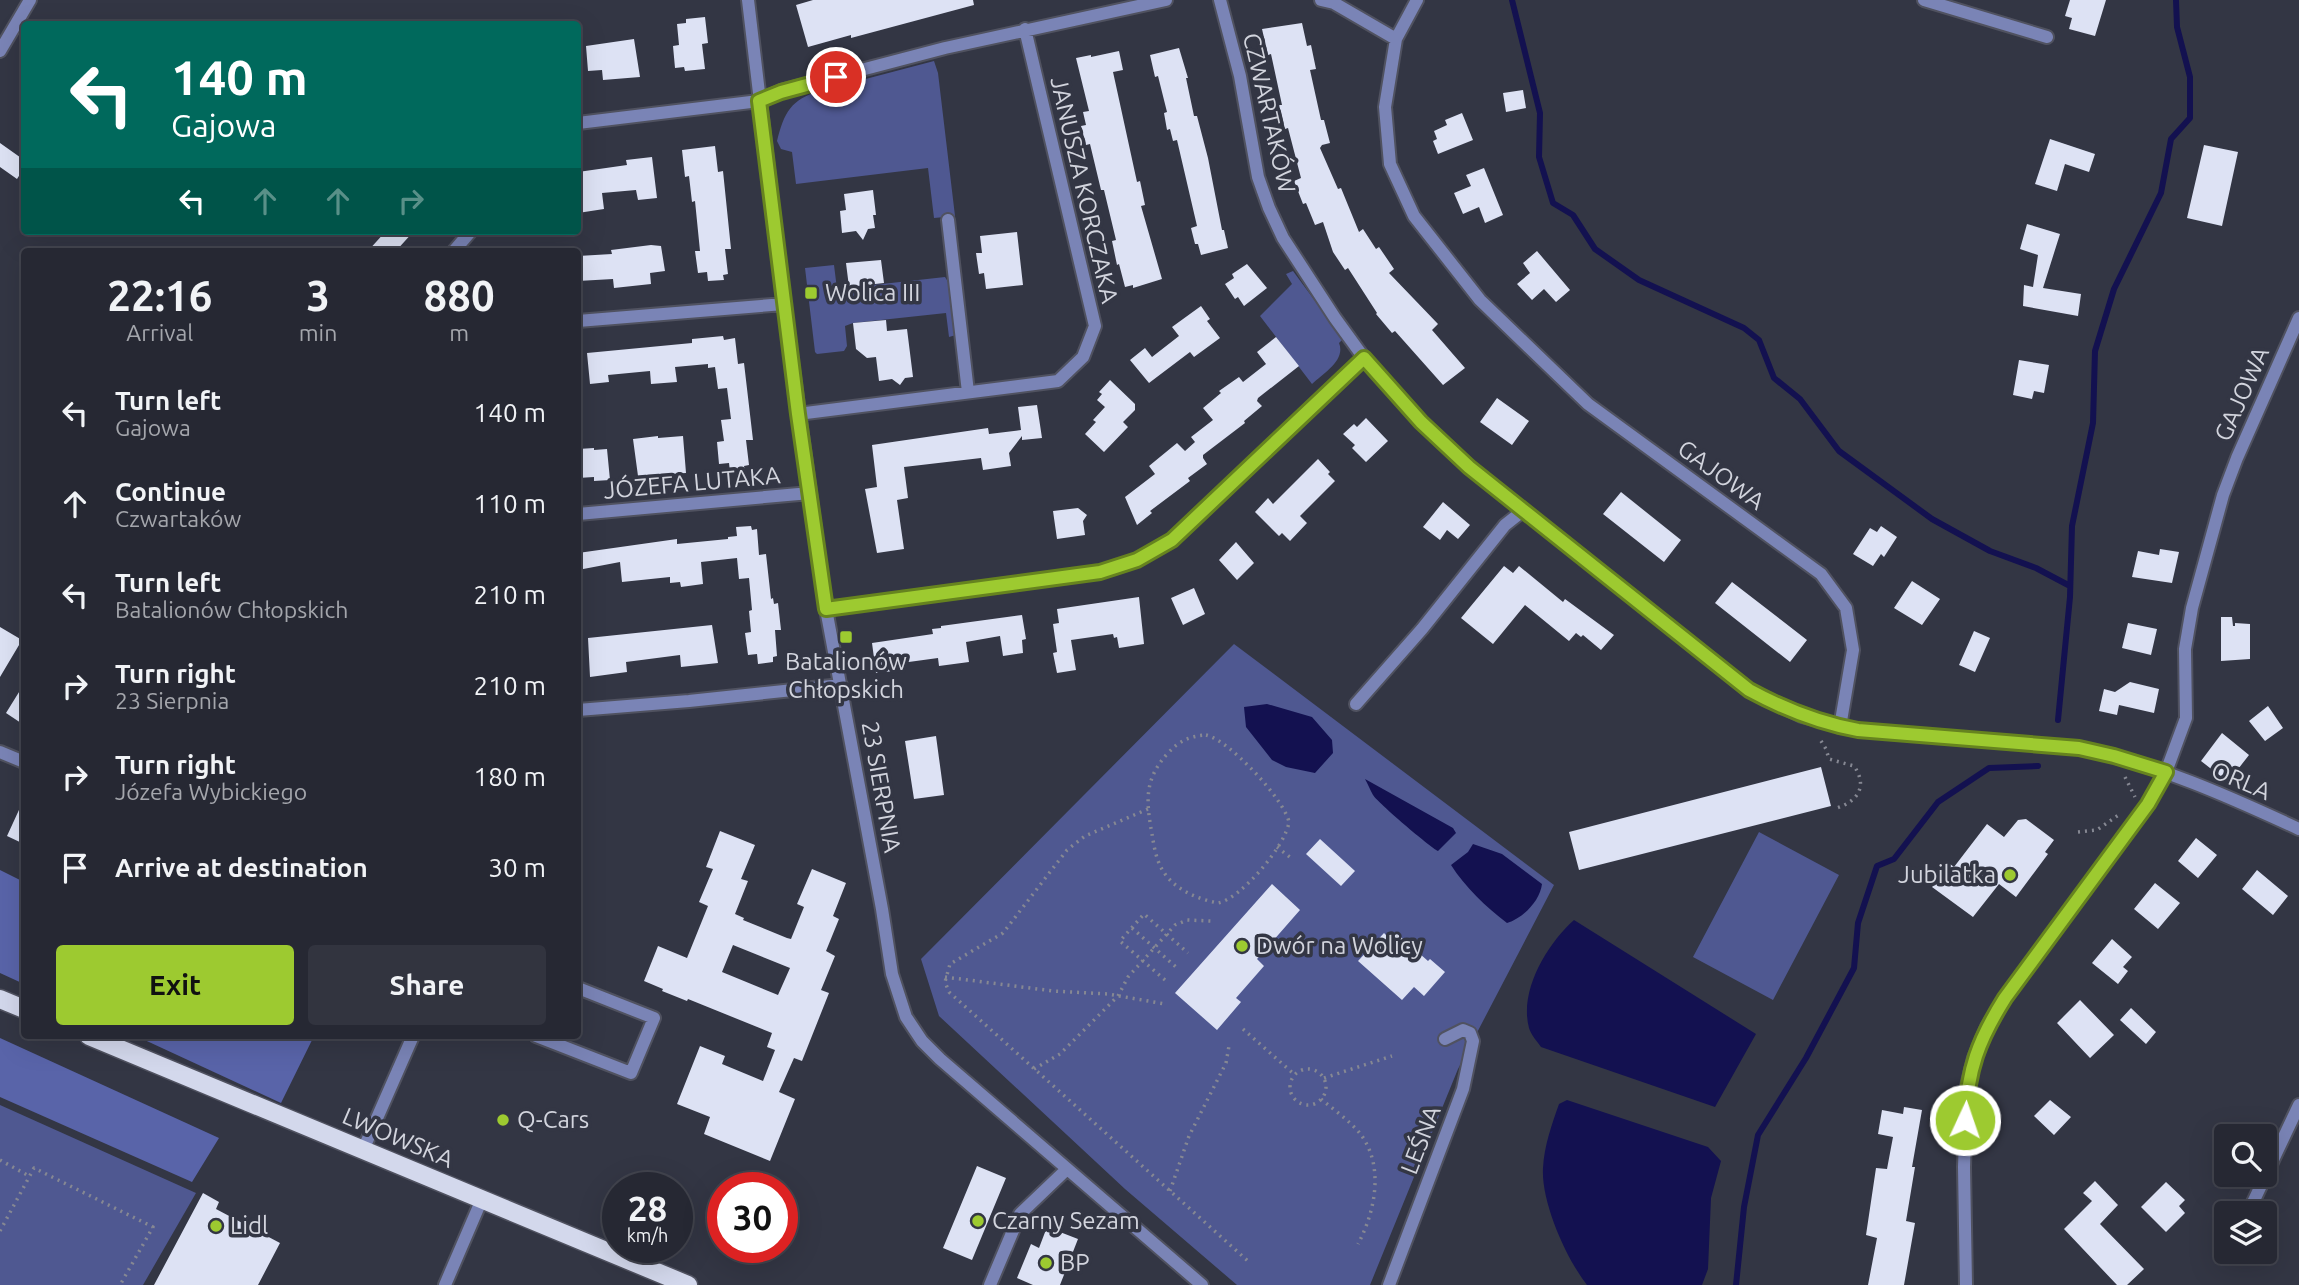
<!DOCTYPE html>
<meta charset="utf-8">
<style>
body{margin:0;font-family:Ubuntu,sans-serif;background:#32343f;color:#f1f3f6;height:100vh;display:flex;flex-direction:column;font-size:26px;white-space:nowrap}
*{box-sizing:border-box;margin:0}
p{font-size:23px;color:#a4a6ac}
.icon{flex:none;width:38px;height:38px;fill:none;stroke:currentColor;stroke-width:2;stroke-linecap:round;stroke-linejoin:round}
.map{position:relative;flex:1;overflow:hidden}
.sheet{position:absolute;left:21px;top:248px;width:560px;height:791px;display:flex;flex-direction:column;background:#262833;border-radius:7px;box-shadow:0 7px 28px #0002,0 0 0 2px #42444e}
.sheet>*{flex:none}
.banner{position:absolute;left:21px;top:21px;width:560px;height:214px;border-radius:7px;box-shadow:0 7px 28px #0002,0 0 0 2px #42444e;background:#00695c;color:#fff;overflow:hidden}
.controls{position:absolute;left:2214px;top:1124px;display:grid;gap:14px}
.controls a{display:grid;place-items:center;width:63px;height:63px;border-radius:7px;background:#262833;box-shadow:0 7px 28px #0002,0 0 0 2px #42444e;font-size:35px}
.speed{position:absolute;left:602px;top:1172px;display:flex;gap:14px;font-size:35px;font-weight:700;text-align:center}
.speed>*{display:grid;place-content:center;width:91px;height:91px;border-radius:50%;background:#262833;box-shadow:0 7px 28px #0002,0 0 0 2px #42444e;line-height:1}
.speed small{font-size:18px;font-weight:400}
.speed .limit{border:10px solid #d22;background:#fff;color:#111}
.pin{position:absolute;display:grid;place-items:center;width:60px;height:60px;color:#fff;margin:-30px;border:4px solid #fff;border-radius:50%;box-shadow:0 2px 7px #0007}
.me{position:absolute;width:77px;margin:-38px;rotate:3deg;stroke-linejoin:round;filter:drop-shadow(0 0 5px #0008)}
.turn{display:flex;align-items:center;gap:24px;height:147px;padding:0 35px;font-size:32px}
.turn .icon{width:91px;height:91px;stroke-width:2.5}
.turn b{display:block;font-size:49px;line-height:60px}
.lanes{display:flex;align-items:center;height:66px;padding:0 35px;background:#0003;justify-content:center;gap:35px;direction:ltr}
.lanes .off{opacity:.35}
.eta{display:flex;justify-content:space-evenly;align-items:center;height:119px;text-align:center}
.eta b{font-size:42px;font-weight:700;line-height:49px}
.primary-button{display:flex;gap:14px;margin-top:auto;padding:14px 35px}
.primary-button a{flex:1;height:80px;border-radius:7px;background:#9dca30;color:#111;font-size:28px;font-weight:700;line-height:80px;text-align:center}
.primary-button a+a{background:#32343f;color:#f1f3f6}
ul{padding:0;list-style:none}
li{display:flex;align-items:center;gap:21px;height:91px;padding:0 35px}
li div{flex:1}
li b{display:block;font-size:26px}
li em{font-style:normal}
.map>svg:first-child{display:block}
.green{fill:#4f5891}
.forest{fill:#5964a9}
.water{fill:#131150}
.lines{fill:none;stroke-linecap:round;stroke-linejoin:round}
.stream{stroke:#131150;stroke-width:6}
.building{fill:#dde2f4;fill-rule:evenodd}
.minor-casing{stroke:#505260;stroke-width:16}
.major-casing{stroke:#505260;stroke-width:21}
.path{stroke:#868893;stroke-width:3.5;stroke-dasharray:2 5;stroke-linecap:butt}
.minor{stroke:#7a84b6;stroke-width:12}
.major{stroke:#d3d8ec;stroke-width:18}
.route-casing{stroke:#66831f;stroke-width:18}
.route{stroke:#9dca30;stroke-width:12}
.poi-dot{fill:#9dca30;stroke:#333644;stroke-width:2.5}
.labels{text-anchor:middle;stroke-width:7;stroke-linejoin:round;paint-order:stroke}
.street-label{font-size:24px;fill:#d2d4dd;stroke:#333644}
.poi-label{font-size:24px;fill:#d2d4dd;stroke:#333644;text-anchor:start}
</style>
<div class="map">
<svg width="2299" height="1285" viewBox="0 0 2299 1285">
<rect width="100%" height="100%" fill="#333644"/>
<path class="green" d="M934,61L938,73L955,216L934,218L928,168L796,184L792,152L781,149L777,141C784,113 791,99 820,91Z
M834,265L837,289L945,277C956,292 955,317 956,335L949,337L946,313L853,323L845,326L847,346L844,351L817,354L815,352L805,268Z
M1293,271L1343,339L1339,343C1346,360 1324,373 1312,384L1260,316L1292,284L1286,274Z
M1234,644L1554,885L1458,1069L1370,1285H1237L1125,1189L939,1016L921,959Z
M1759,832L1839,875L1773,1000L1693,957Z
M0,1105L196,1193L143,1285H0Z"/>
<path class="forest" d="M0,870L24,882V984L0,973Z
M136,1036H314L281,1103Z
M0,1038L219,1138L192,1182L0,1097Z"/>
<path class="water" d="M1267,704L1312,717L1332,740L1333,753L1315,773L1286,767L1272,760L1246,727L1244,707Z
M1365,779L1453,828L1456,833L1438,851C1430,847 1378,803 1373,795C1370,790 1368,784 1365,779Z
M1473,844L1502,854L1542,884C1540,901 1523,918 1507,923C1486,907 1465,887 1451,865L1468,852Z
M1574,920L1756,1034L1715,1107L1541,1047C1537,1041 1531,1035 1529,1028C1519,991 1547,944 1574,920Z
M1567,1100L1708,1147L1721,1161L1711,1198L1708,1269L1702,1285H1587C1566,1258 1541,1202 1543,1168C1544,1146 1552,1124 1559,1104Z"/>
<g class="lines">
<path class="stream" d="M1512,0L1540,113L1539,157L1553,203L1573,215L1595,249L1639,280L1744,328L1759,340L1774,378L1800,399L1839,451L1932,519L1990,551L2036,568L2070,586
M2058,720L2070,597L2072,526L2093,423L2095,351L2114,289L2161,193L2171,139L2190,118V77L2177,27L2176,0
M1736,1285L1744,1207L1758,1135L1806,1058L1854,968L1858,923L1877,866L1894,859L1938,802L1989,768L2038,766"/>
</g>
<path class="building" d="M813,0H973L974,5L851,38V35L808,47L796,5Z
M2070,0H2106L2095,36L2069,29L2072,18L2065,16Z
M705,17L708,43L702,44L705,69L685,71L684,67L675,68L673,46L679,45L677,24L686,23V19Z
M1302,23L1307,46L1311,45L1316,69L1310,70L1321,120H1324L1330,143L1322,145L1320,148L1338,189L1341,188L1359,232L1363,229L1376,249L1379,247L1394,269L1389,273L1438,324L1432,330L1465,368L1443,385L1395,331L1392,333L1376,314L1377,313L1348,268L1345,270L1333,252L1323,222L1315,225L1306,203L1303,204L1294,181L1301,178L1288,128L1285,129L1279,105H1282L1271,54L1268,55L1262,29Z
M634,39L640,77L603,80L602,70L588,71L586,46Z
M1179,48L1188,78H1186L1194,116H1197L1208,158L1222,230H1224L1228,248L1201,255L1198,244H1195L1191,228L1197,226L1177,140L1173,141L1170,129L1167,130L1164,113L1167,112L1158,76L1155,77L1150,55Z
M1119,51L1123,70L1113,72L1115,81L1137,182L1140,181L1145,205L1141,206L1162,279L1133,288V285L1125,287L1119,264L1117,265L1112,241L1116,240L1104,190H1101L1090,144L1086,145L1081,126L1086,125L1083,112L1089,111L1076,58L1091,55V57Z
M1523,90L1526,108L1506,112L1503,93Z
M1462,113L1473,140L1438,154L1433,141L1437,139L1434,131L1447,125L1445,120Z
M2050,139L2095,154L2089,172L2065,164L2057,191L2035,184Z
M0,143L24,160V168L17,179L0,167Z
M2204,145L2238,152L2222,226L2187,218Z
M715,146L718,172L723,171L731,249H725L728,274L723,275L724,280L708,281L707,272L698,273L695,251H700L695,201L692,202L689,176L685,177L682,150Z
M652,157L657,198L638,200L636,190L602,193L604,209L578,213V172L627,165L626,160Z
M1484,168L1503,215L1485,223L1479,207L1463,214L1454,193L1471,186L1466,175Z
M873,190L876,215H873L875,228L868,229L863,240L856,231L842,233L840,211L846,210L844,194Z
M2027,224L2060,234L2043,288L2081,294L2078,316L2023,306L2024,285L2033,287L2038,255L2020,249Z
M386,231H414L395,252H367Z
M1017,232L1023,285L986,289L984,273L979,274L976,253H982L980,236Z
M651,245L661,246L665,271L650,273L651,284L614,288L613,279L578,281V256L612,254L611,250Z
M1537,251L1570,290L1556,302L1544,289L1532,300L1517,284L1530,273L1523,263Z
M881,260L884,283L849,287L846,263Z
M1247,264L1267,288L1244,306L1238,297L1235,299L1225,284L1234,278L1232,274Z
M1201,306L1210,319L1207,321L1220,338L1194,357L1190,352L1149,383L1130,360L1145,348L1152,357L1179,336L1172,327Z
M886,320L887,331L907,329L913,377L905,378L900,385L892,379L879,381L876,357L867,358L856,349L853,323Z
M723,336L724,340L735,338L738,364L744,363L753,440H746L749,465L744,466L745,471L730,472L729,463L719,464L717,442L724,441L721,420L731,419L727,388L718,389L715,367L708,368V364L675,367L677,382L651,384L650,371L608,375L609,382L590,384L587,353L692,343V339Z
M1276,337L1299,366L1258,398L1257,401L1262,406L1244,421L1245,423L1203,455V458L1207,464L1188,478L1190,481L1150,511L1152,513L1137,525L1125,497L1155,474L1149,466L1177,443L1185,451L1195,442L1191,437L1213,420L1203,408L1221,393L1219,391L1239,377L1243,382L1266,364L1257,352Z
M2019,360L2049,365L2044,393L2034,391L2032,399L2013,395Z
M1110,380L1135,404V410L1123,422L1128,427L1104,452L1085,434L1096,422L1093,420L1105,407L1097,400L1102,394L1099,392Z
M1497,398L1529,421L1512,445L1480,422Z
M1037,405L1042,438L1022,440V436L1009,453L1011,466L983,470L981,458L904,467L908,498L897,500L904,549L877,553L865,489L877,487L872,445L988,428L989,434L1021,430L1018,407Z
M1366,418L1388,441L1366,462L1352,448L1355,445L1343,434L1354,424L1357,427Z
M658,436V438L683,436L686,473L638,476L633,439Z
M594,448V450L607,449L610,480L594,481V477L578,478V449Z
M1318,459L1330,472L1328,474L1335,481L1300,516L1307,523L1290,541L1282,533L1279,536L1255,512L1268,498L1273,504Z
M1621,492L1681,540L1664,562L1603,514Z
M1443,502L1470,525L1458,539L1447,530L1440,540L1423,527Z
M1078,508L1087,515L1083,521L1085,535L1057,539L1053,511Z
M751,526L752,530L757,529L759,555L766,554L771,599L773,598L774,604L778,603L781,630H775L777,656L773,657V662L758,664L757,654L748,655L745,633L751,632L749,611L752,610L749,578L739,579L737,558L701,562L703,584L681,587L680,582L670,583V577L622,582L620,562L578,570V553L677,539V544L728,539V537L737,536L736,527Z
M1881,526L1897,537L1884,557L1881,554L1873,566L1853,554L1870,528L1877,532Z
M1236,542L1254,563L1237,580L1219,560Z
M2160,549L2179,552L2172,583L2132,577L2138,551L2159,555Z
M1504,566L1513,573L1519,566L1563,602L1565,599L1614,635L1601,650L1583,635L1581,637L1576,633L1569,641L1525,605L1493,644L1461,618Z
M1912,581L1940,599L1922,625L1894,608Z
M1732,582L1807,640L1790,662L1715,603Z
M1194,588L1205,614L1183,625L1171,598Z
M1139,597L1144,644L1119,648L1117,637L1114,638L1113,634L1071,640L1076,670L1057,673L1053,653L1057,652L1053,624L1059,623L1057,609Z
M1022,615L1026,639L1022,640L1023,653L1003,656L1000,636L966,642L969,662L939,666L938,658L894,664V671L876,673L872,643L933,634L932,629L941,628V626Z
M2221,617H2232L2233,626H2235V623L2250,624V659L2221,661Z
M2128,623L2157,629L2151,655L2122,648Z
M712,625L718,663L681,667L680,655L626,662L627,672L590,677L588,638Z
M0,627L22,640L0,677Z
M1974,631L1990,638L1975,672L1959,665Z
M2130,682L2159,689L2154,713L2119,705L2117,715L2099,711L2104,689L2115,692Z
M24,684V725L6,713Z
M2268,706L2283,728L2265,741L2249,721Z
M2222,733L2249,755L2228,782L2201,761Z
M936,736L944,795L914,799L905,741Z
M1821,767L1831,806L1579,870L1569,832Z
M24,799V844L7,836Z
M2026,819L2054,840L2045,852L2048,854L2016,897L1999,884L1973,917L1932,887L1950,864L1954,867L1987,824L2004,837L2018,820Z
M720,831L755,845L741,879L748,881L735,914L744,918L743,920L787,938L791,939L804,907L797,904L812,869L846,883L833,916L839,919L826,951L835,956L821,990L829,993L802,1061L794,1058L779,1092L795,1099L770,1161L704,1134L710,1117L677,1104L700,1046L725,1056L722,1064L763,1081L775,1050L767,1047L772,1033L688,999L687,1001L662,991L663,989L644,981L658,946L687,958L708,906L699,902L713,869L706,867ZM733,945L790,968L778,995L722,972Z
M2196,838L2217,855L2198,878L2178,861Z
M1320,839L1355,871L1341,886L1306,854Z
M2257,870L2288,896L2273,915L2242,889Z
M2155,883L2180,903L2158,929L2134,909Z
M1272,884L1300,910L1257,959L1264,966L1236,998L1241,1002L1217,1030L1175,993Z
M1395,932L1428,961L1430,959L1445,972L1424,996L1414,987L1402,1000L1358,961L1384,933L1389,938Z
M2112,939L2132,957L2123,967L2128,971L2118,984L2092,963Z
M2080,1000L2114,1035L2090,1058L2057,1023Z
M2131,1008L2156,1032L2146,1044L2120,1020Z
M2050,1100L2071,1117L2054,1135L2034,1116Z
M1904,1107L1922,1110L1912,1167H1915L1906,1221L1915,1223L1904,1285H1868L1877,1238L1866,1235L1876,1168L1887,1169L1893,1137L1878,1134L1882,1110L1903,1114Z
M977,1166L1006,1178L972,1260L943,1248Z
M2095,1181L2118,1205L2100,1224L2144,1269L2127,1285H2117L2064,1229L2092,1201L2083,1193Z
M2166,1182L2185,1200L2179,1206L2185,1213L2166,1232L2141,1207Z
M203,1193L219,1202L216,1209L280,1243L258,1285H154Z
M1047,1227L1078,1239L1060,1285H1033L1017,1278L1031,1244L1039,1248Z"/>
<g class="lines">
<g class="minor-casing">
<path id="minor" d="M748,0L784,304L826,609L882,909L892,974L906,1017L922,1041L940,1059L1202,1285
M1220,0L1240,76L1258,177L1269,208L1283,238L1335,318L1364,358L1421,422L1469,467L1749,690L1802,716L1858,730L2079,748C2156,764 2228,796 2299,829
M1321,0L1334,3L1396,39
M1417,0L1396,39L1385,107L1390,164L1414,216L1480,300L1588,404L1821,574L1846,608L1853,650L1840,727
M1924,0L2047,37
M0,51L30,0
M578,123L759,101L781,91L945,48L1166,0
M948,220L968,392
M453,252L471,231
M578,321L784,304
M798,414L1058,381L1083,357L1095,326L1025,29
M578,514L810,493
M826,609L1100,572L1137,560L1172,540L1364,358
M1356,704L1422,629L1505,525L1524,510
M578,710L689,701L841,685
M0,752L24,762
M536,1036L631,1073L654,1018L578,988
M363,1150L413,1036
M2248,1213L2299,1105
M445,1285L482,1199
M990,1285L1020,1214L1067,1169
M1389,1285L1463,1089L1473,1041L1470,1033L1463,1030L1445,1039
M1966,1285L1964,1167L1967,1086L1974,1058L1987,1027L2005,998L2148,804L2166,772L2186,718L2185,649L2192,608L2223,495L2237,458L2299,318"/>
</g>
<g class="major-casing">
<path id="major" d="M0,999L24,1009
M89,1036L688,1285"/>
</g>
<path class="path" d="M1206,735C1229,740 1284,799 1289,822C1286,845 1241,899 1218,903C1197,899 1174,889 1163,871C1156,860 1154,846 1152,834C1146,801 1144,779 1168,753C1179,741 1190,736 1206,735Z
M1821,741L1826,749L1829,759L1854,766C1868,786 1858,801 1837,808
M2125,777L2135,797
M1148,809L1085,836L1067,850L1003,933L950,964L945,982L949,992L1249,1262
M2078,832L2097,830L2120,814
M1277,847L1291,858
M1132,928L1176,967
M945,977L1053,991L1108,994L1165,1004
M1165,980L1120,941L1144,914L1188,953
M1243,1029L1295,1075
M1034,1069L1060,1054L1118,996L1128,977L1175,925L1187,920L1211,921
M1290 1087a18 18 0 1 1 36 0a18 18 0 1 1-36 0Z
M1324,1078L1392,1056
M1321,1099C1333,1109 1347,1119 1358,1131C1385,1163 1376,1210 1358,1244
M0,1160L29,1176
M1170,1191L1189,1136L1226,1063L1229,1046
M0,1231L34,1168L153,1227L120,1285"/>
<use href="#minor" class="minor"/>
<use href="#major" class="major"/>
</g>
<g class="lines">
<g class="route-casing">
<path id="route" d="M836,77L781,92L759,101L798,414L826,609L1100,572L1137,560L1172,540L1364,358L1421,422L1469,467L1749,690C1784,709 1819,723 1858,730L2079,748L2114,756L2166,772L2148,804L2005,998C1978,1041 1968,1069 1965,1120"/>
</g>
<use href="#route" class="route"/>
</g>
<g class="poi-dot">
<rect x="804" y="286" width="14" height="14" rx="3.5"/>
<rect x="839" y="630" width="14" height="14" rx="3.5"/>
<circle cx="2010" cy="875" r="7"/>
<circle cx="1242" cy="946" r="7"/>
<circle cx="503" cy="1120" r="7"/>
<circle cx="978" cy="1221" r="7"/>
<circle cx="216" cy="1226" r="7"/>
<circle cx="1046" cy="1263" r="7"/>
</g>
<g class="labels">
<g class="street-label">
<text transform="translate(1269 113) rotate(77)" y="8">CZWARTAKÓW</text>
<text transform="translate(1084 190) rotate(77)" y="8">JANUSZA KORCZAKA</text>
<text transform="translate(2242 394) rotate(-66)" y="8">GAJOWA</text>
<text transform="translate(1721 475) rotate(36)" y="8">GAJOWA</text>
<text transform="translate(692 483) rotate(-5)" y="8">JÓZEFA LUTAKA</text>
<text transform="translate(2241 781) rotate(23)" y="8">ORLA</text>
<text transform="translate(881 787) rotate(80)" y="8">23 SIERPNIA</text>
<text transform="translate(398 1138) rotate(23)" y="8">LWOWSKA</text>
<text transform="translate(1421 1140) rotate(-69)" y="8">LEŚNA</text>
</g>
<g class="poi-label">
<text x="825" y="301">Wolica III</text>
<text x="846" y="670" text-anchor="middle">Batalionów<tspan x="846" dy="28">Chłopskich</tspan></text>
<text x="1996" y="883" text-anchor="end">Jubilatka</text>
<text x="1256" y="954">Dwór na Wolicy</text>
<text x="517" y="1128">Q-Cars</text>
<text x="992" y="1229">Czarny Sezam</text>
<text x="230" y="1234">Lidl</text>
<text x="1060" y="1271">BP</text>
</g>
</g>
</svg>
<div class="controls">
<a><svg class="icon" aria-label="search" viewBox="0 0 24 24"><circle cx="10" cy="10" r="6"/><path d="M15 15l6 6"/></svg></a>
<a><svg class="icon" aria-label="layers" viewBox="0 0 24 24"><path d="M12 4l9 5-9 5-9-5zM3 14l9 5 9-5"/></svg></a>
</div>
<div class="speed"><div>28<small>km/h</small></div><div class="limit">30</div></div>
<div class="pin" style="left:836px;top:77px;background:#d93025"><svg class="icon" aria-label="arrive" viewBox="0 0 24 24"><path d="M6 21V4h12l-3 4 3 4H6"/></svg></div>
<svg class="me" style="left:1965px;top:1120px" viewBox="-20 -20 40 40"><circle r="17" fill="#9dca30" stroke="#fff" stroke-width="3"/><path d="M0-11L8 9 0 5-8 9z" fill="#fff"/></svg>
<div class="banner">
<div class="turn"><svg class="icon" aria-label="left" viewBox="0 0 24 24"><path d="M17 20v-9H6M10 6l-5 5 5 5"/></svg><div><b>140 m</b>Gajowa</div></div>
<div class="lanes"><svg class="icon" aria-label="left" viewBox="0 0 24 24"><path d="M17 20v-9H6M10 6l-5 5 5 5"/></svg><svg class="icon off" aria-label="ahead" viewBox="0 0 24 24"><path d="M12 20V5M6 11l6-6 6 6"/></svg><svg class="icon off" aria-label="ahead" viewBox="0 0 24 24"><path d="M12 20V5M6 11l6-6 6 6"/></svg><svg class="icon off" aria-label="right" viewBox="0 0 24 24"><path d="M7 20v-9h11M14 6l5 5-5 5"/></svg></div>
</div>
<section class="sheet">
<div class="eta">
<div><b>22:16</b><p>Arrival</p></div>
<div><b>3</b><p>min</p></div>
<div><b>880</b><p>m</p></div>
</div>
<ul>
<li><svg class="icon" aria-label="left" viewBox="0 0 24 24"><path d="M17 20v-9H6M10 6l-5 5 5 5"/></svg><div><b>Turn left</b><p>Gajowa</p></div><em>140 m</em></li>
<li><svg class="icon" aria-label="ahead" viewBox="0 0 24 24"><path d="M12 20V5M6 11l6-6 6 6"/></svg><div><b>Continue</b><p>Czwartaków</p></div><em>110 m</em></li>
<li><svg class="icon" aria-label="left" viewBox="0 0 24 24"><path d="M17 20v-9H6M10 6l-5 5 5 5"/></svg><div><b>Turn left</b><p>Batalionów Chłopskich</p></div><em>210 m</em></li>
<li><svg class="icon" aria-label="right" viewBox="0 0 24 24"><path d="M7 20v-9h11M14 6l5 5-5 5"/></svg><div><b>Turn right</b><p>23 Sierpnia</p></div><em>210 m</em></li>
<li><svg class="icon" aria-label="right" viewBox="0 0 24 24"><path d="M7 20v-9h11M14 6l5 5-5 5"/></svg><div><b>Turn right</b><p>Józefa Wybickiego</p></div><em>180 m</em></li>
<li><svg class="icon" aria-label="arrive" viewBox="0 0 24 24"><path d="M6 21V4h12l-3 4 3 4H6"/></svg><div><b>Arrive at destination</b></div><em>30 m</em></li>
</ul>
<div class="primary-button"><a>Exit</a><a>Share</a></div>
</section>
</div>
